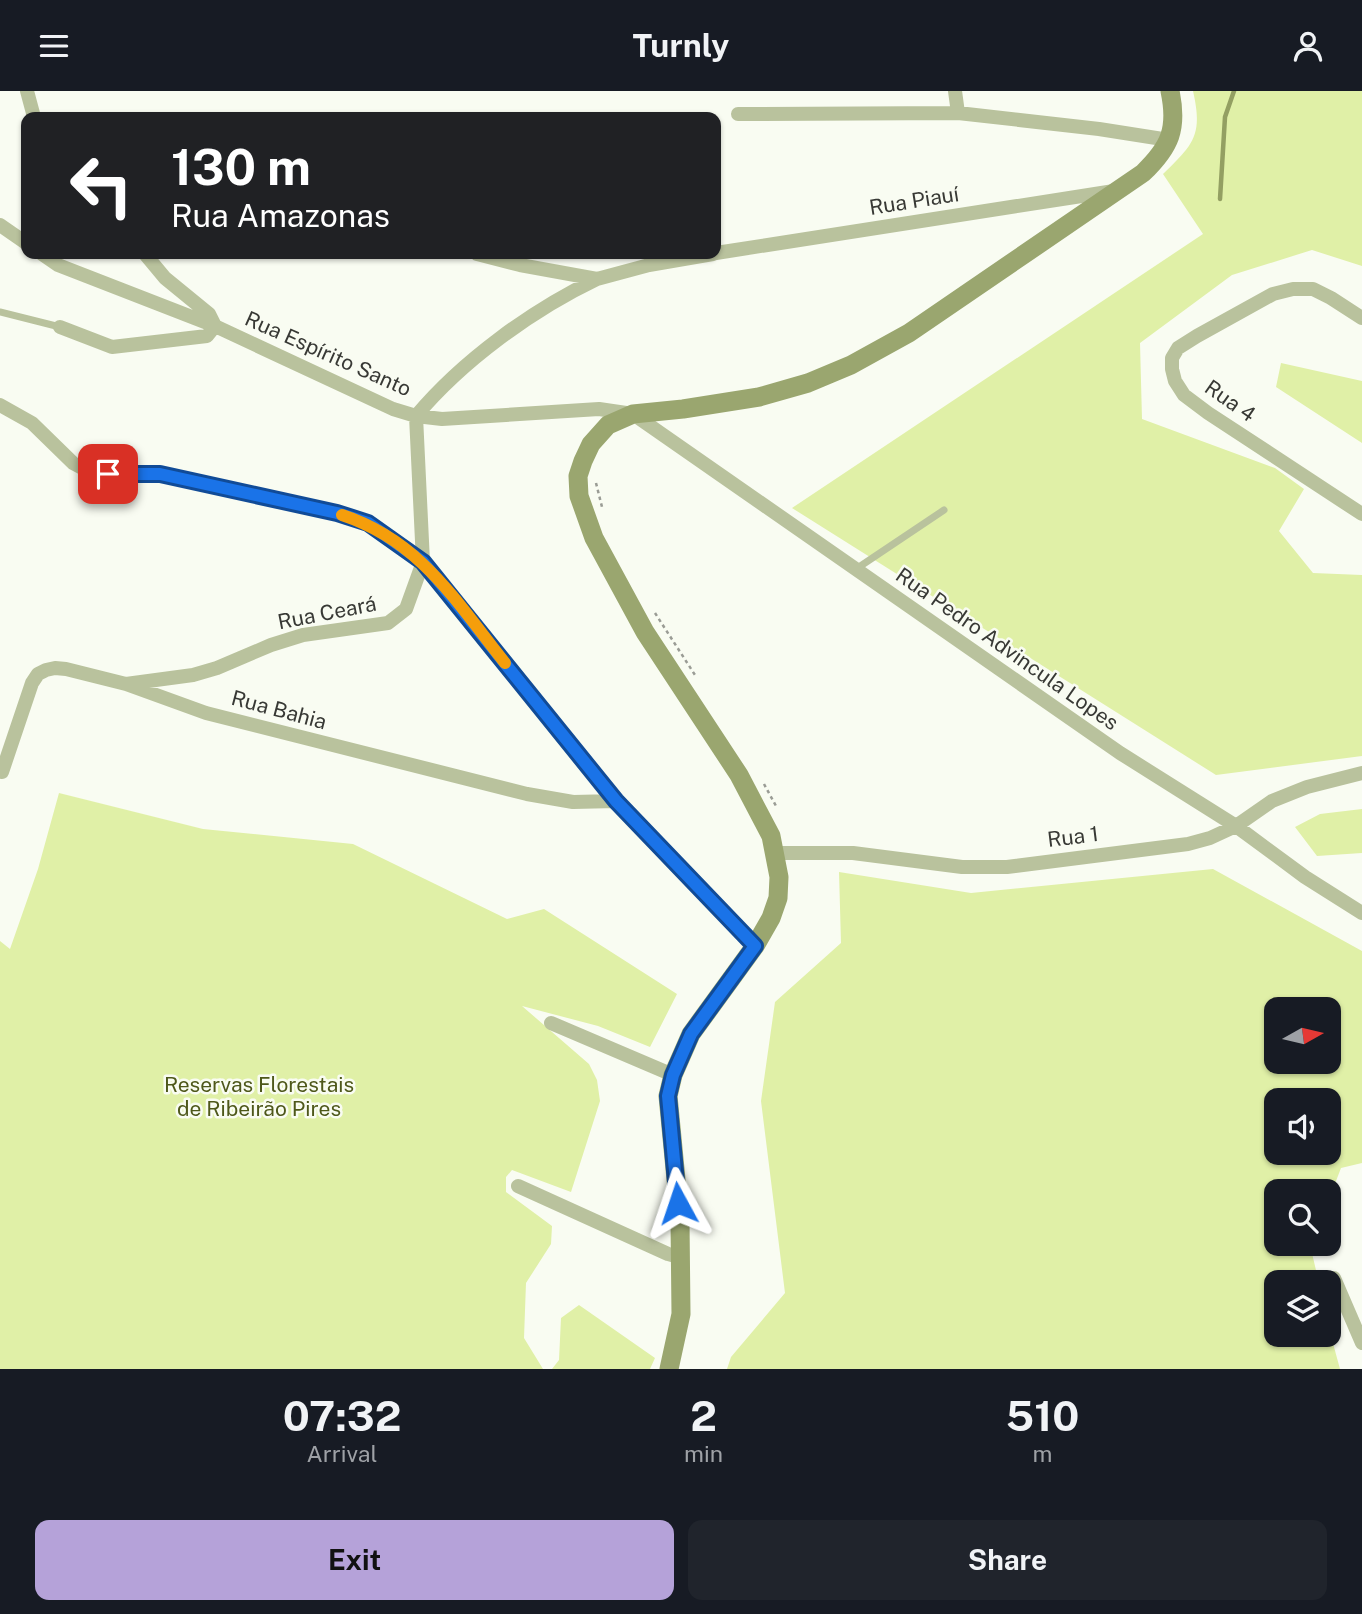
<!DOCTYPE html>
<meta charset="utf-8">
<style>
body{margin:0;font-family:"Public Sans",sans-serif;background:#20242c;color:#f1f3f6;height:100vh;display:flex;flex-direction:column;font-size:26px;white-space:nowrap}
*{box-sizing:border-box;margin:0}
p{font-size:23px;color:#9ea1a6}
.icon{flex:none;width:38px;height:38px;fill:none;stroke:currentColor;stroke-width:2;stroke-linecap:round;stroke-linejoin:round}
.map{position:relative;height:1278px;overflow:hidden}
.sheet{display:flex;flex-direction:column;background:#171b24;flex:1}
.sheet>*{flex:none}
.hud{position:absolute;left:21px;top:21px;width:700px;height:147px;border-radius:14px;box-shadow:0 2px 5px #0004;background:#202124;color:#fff;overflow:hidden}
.needle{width:46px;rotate:82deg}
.fabs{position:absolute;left:1264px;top:906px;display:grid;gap:14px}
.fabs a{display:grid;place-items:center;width:77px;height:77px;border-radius:14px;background:#171b24;box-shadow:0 2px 5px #0004;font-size:35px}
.pin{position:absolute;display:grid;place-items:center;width:60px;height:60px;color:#fff;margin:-30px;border-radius:14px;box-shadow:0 4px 10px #0006}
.me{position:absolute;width:77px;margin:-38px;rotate:355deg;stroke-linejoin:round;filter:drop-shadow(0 0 5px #0008)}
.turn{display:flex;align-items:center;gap:24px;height:147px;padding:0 35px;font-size:32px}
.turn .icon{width:91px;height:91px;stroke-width:2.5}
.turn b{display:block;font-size:49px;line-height:60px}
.eta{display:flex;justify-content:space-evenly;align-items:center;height:119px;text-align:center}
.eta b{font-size:42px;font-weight:700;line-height:49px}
.action{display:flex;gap:14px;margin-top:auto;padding:14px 35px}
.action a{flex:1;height:80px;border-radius:14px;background:#b5a2d9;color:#111;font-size:28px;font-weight:700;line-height:80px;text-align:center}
.action a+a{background:#20242c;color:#f1f3f6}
header{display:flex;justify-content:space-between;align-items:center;height:91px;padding:0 35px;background:#171b24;font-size:32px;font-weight:700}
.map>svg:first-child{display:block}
.green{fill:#e0f0a7;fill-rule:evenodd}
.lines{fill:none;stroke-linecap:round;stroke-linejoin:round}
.stream{stroke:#939f62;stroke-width:4.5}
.path{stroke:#9a9c95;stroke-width:2.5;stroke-dasharray:3.5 3.5;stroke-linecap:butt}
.lane{stroke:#b9c29d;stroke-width:7}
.street{stroke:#b9c29d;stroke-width:14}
.secondary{stroke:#9aa66f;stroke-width:19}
.route-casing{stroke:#114b97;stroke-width:18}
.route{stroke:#1a73e8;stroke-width:12}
.slow{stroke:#f59e0b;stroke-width:12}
.labels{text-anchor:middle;stroke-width:5;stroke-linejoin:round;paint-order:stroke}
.street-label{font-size:21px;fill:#383935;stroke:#f9fcf2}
.park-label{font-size:21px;fill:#4e581a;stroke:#f9fcf2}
</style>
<header><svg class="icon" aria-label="menu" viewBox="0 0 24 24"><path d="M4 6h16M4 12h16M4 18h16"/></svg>Turnly<svg class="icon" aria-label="person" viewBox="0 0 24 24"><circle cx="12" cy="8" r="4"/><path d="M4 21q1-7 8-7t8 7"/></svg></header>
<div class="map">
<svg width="1362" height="1278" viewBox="0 0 1362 1278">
<rect width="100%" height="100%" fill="#f9fcf2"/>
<path class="green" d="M1193,0H1362V175L1312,159L1232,184L1140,252L1142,328L1275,377L1304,398L1279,440L1313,482L1362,484V665L1216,684L792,417L1203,143L1163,83C1194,53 1203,44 1193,0Z
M1281,272L1362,290V352L1276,296Z
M59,702L203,738L353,753L507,828L544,818L677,903L650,956L598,935L522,915L589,973L597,989L600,1010L571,1101L512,1079L506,1086V1101L552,1135L551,1153L526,1192L524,1247L543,1278H0V850L10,858L38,778Z
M1362,718V762L1317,765L1295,736L1320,723Z
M1213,778L1362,860V1072L1341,1077L1328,1111V1101H1276V1153H1313L1311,1158L1319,1192H1276V1244H1328V1234L1340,1278H727L731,1266L785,1202L761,1010L775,911L841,852L839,781L971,802ZM1276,919H1328V971H1276ZM1276,1010H1328V1062H1276Z
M579,1214L655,1267L650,1278H552L559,1269L561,1227Z"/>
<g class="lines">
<path class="stream" d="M1220,108L1225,26L1234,0"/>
<path class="path" d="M596,392L602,416
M655,522L695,584
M764,693L776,715"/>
<path class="lane" d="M0,221L60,236
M856,478L944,419"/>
<path class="street" d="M27,0L34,26
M955,0L958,22
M738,23L958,22L1099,38L1169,49
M0,134L26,152
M716,162L1114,100
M42,163L58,174L215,235L393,318L416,325L442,328L599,318L633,323L1120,662L1236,735L1305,786L1362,822
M145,163L165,187L209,223L215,235
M477,163L520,174L597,188L649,174L713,163
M1362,227L1331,207L1313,198H1293L1273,203L1197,245L1178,257L1172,267V278L1175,290L1184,304L1208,322L1362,423
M60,236L112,256L207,245L215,235
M0,314L32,332L73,372L90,381L109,383H161L337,422L368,432L423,471L616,710L755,855
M126,593L193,584L217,577L271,554L303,544L388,532L406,518L423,471L416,325C462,270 532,219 597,188
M2,681L32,592L38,583L46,579L55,577L66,578L126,593L206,622L527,703L573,711L616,710
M775,762H853L962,776H1007L1188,753L1210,747L1236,735L1272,710L1307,696L1362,682
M551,932L673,984
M518,1095L668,1163L679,1166
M1334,1187L1362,1252"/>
<path class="secondary" d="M669,1278L681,1223L680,1130L668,1005L673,984L691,943L755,855L771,827L778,807L779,786L771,745L739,684L645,541L594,447L579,405L578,385L583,370L591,353L608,334L633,323L683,318L759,306L808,292L851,274L909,242L1143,82C1170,56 1178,38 1170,0"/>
</g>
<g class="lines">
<g class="route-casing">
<path id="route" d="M108,383H160L337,422L368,432L423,471L616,710L755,855L691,943L673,984L668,1005L678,1112"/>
</g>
<use href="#route" class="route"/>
<path class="slow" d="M342,424C421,450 456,511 505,572"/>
</g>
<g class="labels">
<g class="street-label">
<text transform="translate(914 110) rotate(-9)" y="7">Rua Piauí</text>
<text transform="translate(328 263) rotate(24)" y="7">Rua Espírito Santo</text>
<text transform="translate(1230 310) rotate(35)" y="7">Rua 4</text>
<text transform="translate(327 522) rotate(-11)" y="7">Rua Ceará</text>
<text transform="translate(1007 558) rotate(35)" y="7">Rua Pedro Advincula Lopes</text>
<text transform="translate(279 619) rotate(15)" y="7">Rua Bahia</text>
<text transform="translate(1073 746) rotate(-7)" y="7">Rua 1</text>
</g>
<g class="park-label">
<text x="259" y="1001">Reservas Florestais<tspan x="259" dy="24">de Ribeirão Pires</tspan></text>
</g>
</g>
</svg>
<div class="fabs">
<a><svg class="needle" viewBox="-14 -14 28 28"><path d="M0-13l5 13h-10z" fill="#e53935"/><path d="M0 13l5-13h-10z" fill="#9ea1a6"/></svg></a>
<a><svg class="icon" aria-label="sound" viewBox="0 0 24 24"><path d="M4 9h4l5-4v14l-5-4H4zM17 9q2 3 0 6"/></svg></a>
<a><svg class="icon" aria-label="search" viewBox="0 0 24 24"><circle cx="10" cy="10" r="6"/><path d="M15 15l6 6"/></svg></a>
<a><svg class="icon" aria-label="layers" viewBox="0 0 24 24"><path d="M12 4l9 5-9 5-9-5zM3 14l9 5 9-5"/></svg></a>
</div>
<div class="pin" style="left:108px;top:383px;background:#d93025"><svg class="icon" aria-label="arrive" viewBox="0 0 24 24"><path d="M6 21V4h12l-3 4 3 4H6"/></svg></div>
<svg class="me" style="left:678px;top:1112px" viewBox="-20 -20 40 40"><path d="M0-17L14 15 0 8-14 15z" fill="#1a73e8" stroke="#fff" stroke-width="4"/></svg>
<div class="hud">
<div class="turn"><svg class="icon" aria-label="left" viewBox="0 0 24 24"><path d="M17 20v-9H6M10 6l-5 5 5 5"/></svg><div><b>130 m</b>Rua Amazonas</div></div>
</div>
</div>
<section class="sheet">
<div class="eta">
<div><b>07:32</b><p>Arrival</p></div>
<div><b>2</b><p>min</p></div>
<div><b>510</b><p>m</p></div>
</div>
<div class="action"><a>Exit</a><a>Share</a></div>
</section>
